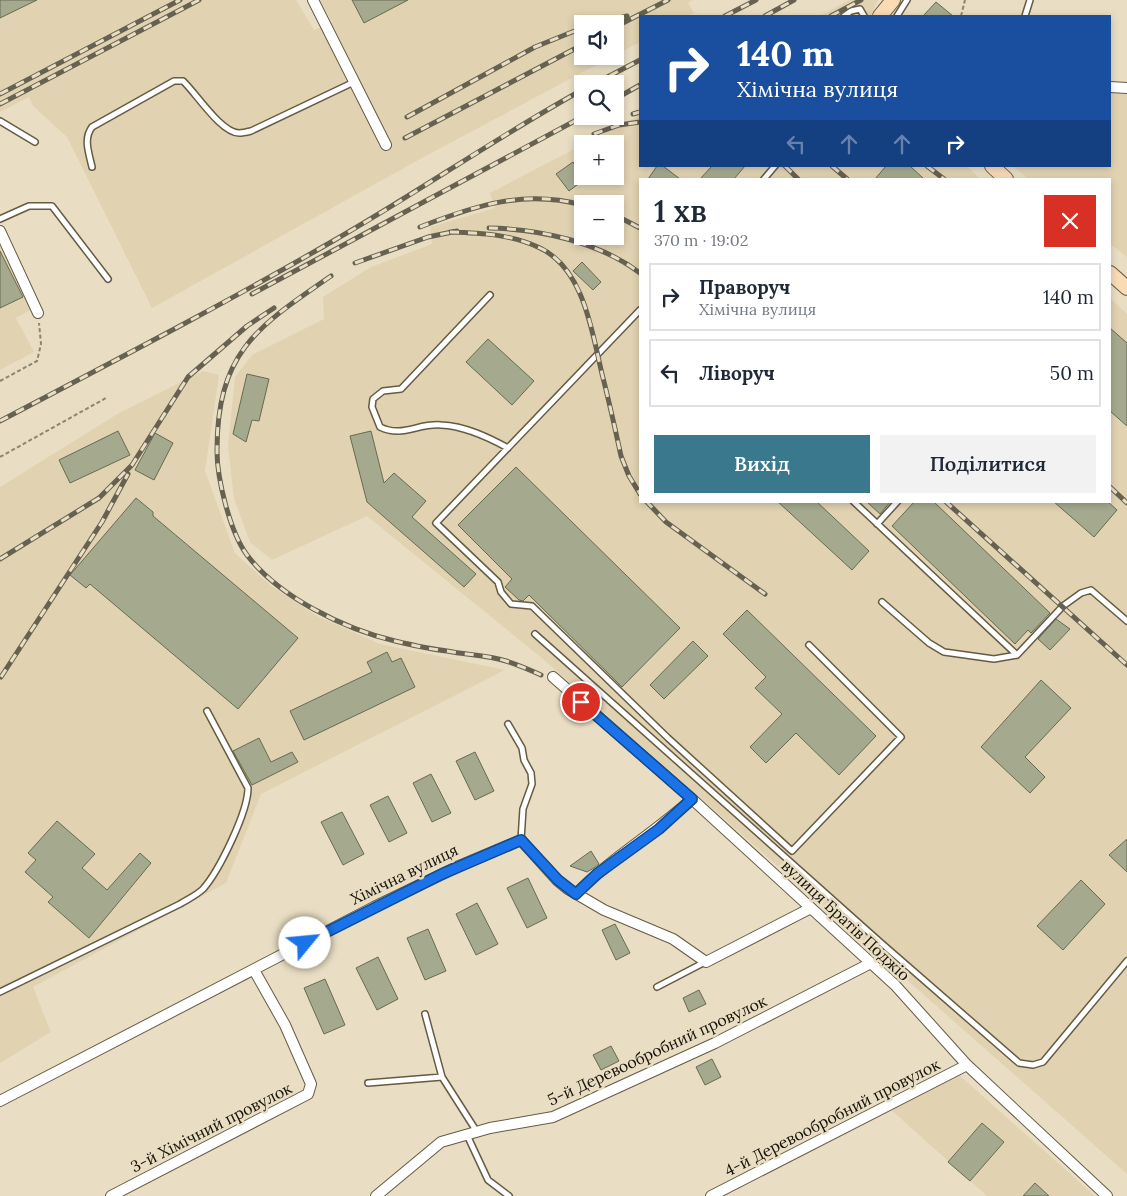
<!DOCTYPE html>
<html lang="uk">
<meta charset="utf-8">
<style>
body{margin:0;font-family:Lora,serif;background:#f2f2f3;color:#1f2937;height:100vh;display:flex;flex-direction:column;font-size:19px;white-space:nowrap}
*{box-sizing:border-box;margin:0}
p{font-size:16px;color:#747a83}
.icon{flex:none;width:28px;height:28px;fill:none;stroke:currentColor;stroke-width:2;stroke-linecap:round;stroke-linejoin:round}
.map{position:relative;flex:1;overflow:hidden}
.drawer{position:absolute;left:639px;top:178px;width:472px;height:325px;display:flex;flex-direction:column;background:#fff;border-radius:0px;box-shadow:0 2px 8px #0003}
.drawer>*{flex:none}
.banner{position:absolute;left:639px;top:15px;width:472px;height:152px;border-radius:0px;box-shadow:0 2px 8px #0003;background:#1a4fa0;color:#fff;overflow:hidden}
.controls{position:absolute;left:574px;top:15px;display:grid;gap:10px}
.controls a{display:grid;place-items:center;width:50px;height:50px;border-radius:0px;background:#fff;box-shadow:0 2px 8px #0003;font-size:25px}
.pin{position:absolute;display:grid;place-items:center;width:42px;height:42px;color:#fff;margin:-21px;border:2px solid #fff;border-radius:50%;box-shadow:0 1px 5px #0007}
.me{position:absolute;width:55px;margin:-28px;rotate:62deg;stroke-linejoin:round;filter:drop-shadow(0 0 4px #0008)}
.turn{display:flex;align-items:center;gap:18px;height:105px;padding:0 15px;font-size:22px}
.turn .icon{width:65px;height:65px;stroke-width:2.5}
.turn b{display:block;font-size:35px;line-height:42px}
.lanes{display:flex;align-items:center;height:48px;padding:0 15px;background:#0003;justify-content:center;gap:25px;direction:ltr}
.lanes .off{opacity:.35}
.round{display:grid;place-items:center;flex:none;width:52px;height:52px;border-radius:0px;background:#f2f2f3}
.head{display:flex;align-items:center;justify-content:space-between;height:85px;padding:0 15px}
h1{font-size:30px;font-weight:600;line-height:38px}
.cta{display:flex;gap:10px;margin-top:auto;padding:10px 15px}
.cta a{flex:1;height:58px;border-radius:0px;background:#3a788e;color:#fff;font-size:20px;font-weight:600;line-height:58px;text-align:center}
.cta a+a{background:#f2f2f3;color:#1f2937}
ul{padding:0;list-style:none}
li{display:flex;align-items:center;gap:15px;height:68px;margin:0 10px 8px;padding:0 5px;border:2px solid #e0e1e3;border-radius:0px}
li div{flex:1}
li b{display:block;font-size:19px}
li em{font-style:normal}
.map>svg:first-child{display:block}
.built{fill:#e1d3b1;fill-rule:evenodd}
.building{fill:#a5aa8f;stroke:#666a51}
.lines{fill:none;stroke-linecap:round;stroke-linejoin:round}
.service-casing{stroke:#655b44;stroke-width:8}
.minor-casing{stroke:#655b44;stroke-width:12}
.secondary-casing{stroke:#655b44;stroke-width:16}
.path{stroke:#8c8571;stroke-width:2;stroke-dasharray:4 2.5;stroke-linecap:butt}
.service{stroke:#fff;stroke-width:5}
.minor{stroke:#fff;stroke-width:10}
.secondary{stroke:#f9dbb5;stroke-width:14}
.rail-casing{stroke:#676151;stroke-width:5}
.rail{stroke:#e9dec3;stroke-width:3;stroke-dasharray:9;stroke-linecap:butt}
.route-casing{stroke:#114b97;stroke-width:12}
.route{stroke:#1a73e8;stroke-width:9}
.labels{text-anchor:middle;stroke-width:5;stroke-linejoin:round;paint-order:stroke}
.street-label{font-size:16px;fill:#161309;stroke:#e9dec3}
</style>
<div class="map">
<svg width="1127" height="1196" viewBox="0 0 1127 1196">
<rect width="100%" height="100%" fill="#e9dec3"/>
<path class="built" d="M0,0H296L314,30L332,22L320,0H693L688,3L694,13L688,16H640V42L615,55V24H582V56H613L422,158L152,308L67,137L33,106L29,97L0,112Z
M849,0H878L871,16H820Z
M1110,91L1127,92V257L1110,244V179H1028L1013,166H1110Z
M640,115V166H967L980,179H640V501H1110V298L1127,314V1174L543,659L367,516L272,560L250,542L234,499L228,446L235,377L252,355L324,319L323,297L371,267L432,244L430,227L495,208L490,193L582,145V176H615V144H584ZM582,204H615V236H582Z
M0,244L34,308L16,318L34,352L0,370Z
M203,371L219,375L205,471L235,553L270,585L317,616L380,644L505,670L261,794L226,883L33,987L51,1032L0,1063V487L119,413Z
M958,1074L1095,1196H987L889,1108Z"/>
<path class="building" d="M0,0H37L0,18Z
M352,0H408L364,23Z
M936,2L953,16H923Z
M573,162L585,179L569,191L556,174Z
M657,166H663L680,179H648Z
M712,166H745L734,179H700Z
M886,166H910L924,179H875Z
M0,251L23,297L0,308Z
M582,262L601,282L593,290L573,271Z
M1110,328L1127,343V426L1110,411Z
M488,339L534,381L512,405L466,362Z
M247,374L269,379L259,421L252,420L246,442L233,434Z
M118,431L130,455L70,483L59,460Z
M371,431L384,483L394,473L426,501L412,517L476,574L464,587L367,502L350,436Z
M155,433L173,443L154,480L135,470Z
M516,467L680,628L622,687L529,595L523,601L519,600L505,587L512,579L458,525Z
M136,498L153,512V516L298,638L238,709L90,584L86,588L70,575Z
M777,501H816L869,551L852,570Z
M866,501H891L880,514Z
M915,501H933L1050,613L1031,633L1028,630L1015,644L892,526Z
M1053,501H1107L1117,510L1094,537Z
M747,610L876,736L839,775L796,733L766,763L750,747L782,714L755,688L766,677L723,634Z
M1056,619L1070,629L1050,650L1038,639Z
M693,641L708,656L664,699L650,685Z
M387,652L392,662L401,658L415,687L304,740L290,711L372,672L367,662Z
M1041,680L1071,708L1025,757L1045,777L1030,793L981,747Z
M259,738L271,762L292,752L298,762L252,785L233,751Z
M475,752L494,791L475,800L456,761Z
M431,774L451,813L432,822L413,783Z
M388,796L407,833L389,842L370,805Z
M342,812L364,854L343,865L321,822Z
M57,821L95,854L82,868L107,890L140,853L151,863L89,938L48,902L53,897L25,872L36,860L28,853Z
M1127,839V872L1109,855Z
M591,851L599,864L594,868L587,872L570,866Z
M528,878L547,918L527,928L507,888Z
M1081,880L1105,904L1063,950L1037,926Z
M477,903L498,944L476,955L456,914Z
M615,924L630,953L616,960L602,930Z
M428,929L446,971L425,980L407,938Z
M378,957L398,999L377,1010L356,968Z
M325,979L345,1025L324,1034L304,988Z
M699,990L706,1004L689,1012L683,998Z
M611,1046L619,1061L601,1070L593,1055Z
M712,1059L721,1077L705,1085L696,1067Z
M982,1123L1004,1142L970,1181L948,1162Z
M1035,1183L1049,1196H1023Z"/>
<g class="lines">
<g class="service-casing">
<path id="service" d="M844,16L851,11L860,9L864,16
M897,16L907,0
M1025,16L1030,0
M0,121L35,142
M92,167C89,153 83,139 92,127L174,81H183C196,93 221,133 239,133C243,133 247,132 251,131L354,82
M764,179L775,166
M0,219L29,206H52L108,279
M490,295L401,389L383,391L373,399L372,407L380,427C402,438 418,423 441,425C465,426 488,437 508,448
M640,310L436,523L498,582L501,592L511,604L532,606L668,738L792,851L901,737L809,645
M853,501L1017,655
M877,524L898,501
M882,602L929,643L944,652L994,659L1017,655L1063,606L1081,593L1091,590L1127,621
M535,634L879,941L1019,1063L1033,1065L1043,1062L1127,961
M508,724L522,748L524,760L531,773L532,784L523,809L521,840
M657,987L705,962
M0,992L180,904C188,899 197,895 203,889C219,871 248,812 248,788L207,711
M442,1077L477,1132
M368,1083L442,1077L425,1014
M467,1135L488,1180L509,1196"/>
</g>
<g class="minor-casing">
<path id="minor" d="M313,0L386,145
M1110,87L1127,88
M0,231L38,313
M553,677L692,799L895,985L967,1065L1107,1196
M576,894C611,858 655,833 692,799
M0,1101L374,907L459,866L521,840L557,880L568,889L604,910L673,939L706,962L811,908
M111,1196L308,1094L311,1084L285,1025L254,970
M376,1196L441,1142L490,1128L553,1117L715,1043L871,963
M711,1196L967,1065"/>
</g>
<g class="secondary-casing">
<path id="secondary" d="M880,16L893,0
M992,166L1006,179
M1110,273L1127,288"/>
</g>
<path class="path" d="M961,16L965,0
M0,381L37,361L41,344L39,323
M0,457L106,398"/>
<use href="#service" class="service"/>
<use href="#minor" class="minor"/>
<use href="#secondary" class="secondary"/>
<g class="rail-casing">
<path id="rail" d="M725,16L756,0
M765,16L794,0
M831,16L861,0
M598,24L627,16
M615,27L668,0
M594,84L640,60
M0,94L180,0
M615,99L640,85
M0,104L199,0
M633,114L640,112
M407,117L535,47L582,28
M594,134L619,125L640,122
M405,138L582,45
M785,166L798,179
M832,166L847,179
M927,166L944,179
M615,215L640,228
M420,227C474,206 524,189 582,205
M489,228C540,229 599,242 640,273
M450,232C481,233 511,234 540,248C584,269 592,332 602,374C609,401 615,428 621,456L629,476L640,494
M355,263L428,237L457,231
M331,276C257,327 217,352 217,451C217,479 230,532 247,555C279,597 344,629 395,641C412,645 429,649 447,651C467,655 487,655 506,661C518,665 530,670 541,675
M252,294L584,116
M0,421C112,362 224,304 333,241C417,193 497,137 582,90
M1110,487L1127,503
M646,501L666,522L765,594
M945,501L1127,665
M0,559L99,498L132,465L188,377L247,326L274,308
M1,677L102,522L128,474"/>
</g>
<use href="#rail" class="rail"/>
</g>
<g class="lines">
<g class="route-casing">
<path id="route" d="M305,943L442,874L521,840L558,880L576,894L597,874L659,829L692,799L581,702"/>
</g>
<use href="#route" class="route"/>
</g>
<g class="labels">
<g class="street-label">
<text transform="translate(404 874) rotate(-26)" y="6">Хімічна вулиця</text>
<text transform="translate(846 920) rotate(43)" y="6">вулиця Братів Поджіо</text>
<text transform="translate(657 1050) rotate(-25)" y="6">5-й Деревообробний провулок</text>
<text transform="translate(832 1117) rotate(-27)" y="6">4-й Деревообробний провулок</text>
<text transform="translate(211 1127) rotate(-27)" y="6">3-й Хімічний провулок</text>
</g>
</g>
</svg>
<div class="controls">
<a><svg class="icon" aria-label="sound" viewBox="0 0 24 24"><path d="M4 9h4l5-4v14l-5-4H4zM17 9q2 3 0 6"/></svg></a>
<a><svg class="icon" aria-label="search" viewBox="0 0 24 24"><circle cx="10" cy="10" r="6"/><path d="M15 15l6 6"/></svg></a>
<a>+</a>
<a>−</a>
</div>
<div class="pin" style="left:581px;top:702px;background:#d93025"><svg class="icon" aria-label="arrive" viewBox="0 0 24 24"><path d="M6 21V4h12l-3 4 3 4H6"/></svg></div>
<svg class="me" style="left:305px;top:943px" viewBox="-20 -20 40 40"><circle r="19" fill="#fff"/><path d="M0-13L10 11 0 6-10 11z" fill="#1a73e8"/></svg>
<div class="banner">
<div class="turn"><svg class="icon" aria-label="right" viewBox="0 0 24 24"><path d="M7 20v-9h11M14 6l5 5-5 5"/></svg><div><b>140 m</b>Хімічна вулиця</div></div>
<div class="lanes"><svg class="icon off" aria-label="left" viewBox="0 0 24 24"><path d="M17 20v-9H6M10 6l-5 5 5 5"/></svg><svg class="icon off" aria-label="ahead" viewBox="0 0 24 24"><path d="M12 20V5M6 11l6-6 6 6"/></svg><svg class="icon off" aria-label="ahead" viewBox="0 0 24 24"><path d="M12 20V5M6 11l6-6 6 6"/></svg><svg class="icon" aria-label="right" viewBox="0 0 24 24"><path d="M7 20v-9h11M14 6l5 5-5 5"/></svg></div>
</div>
<section class="drawer">
<div class="head"><div><h1>1 хв</h1><p>370 m · 19:02</p></div><a class="round" style="background:#d93025;color:#fff"><svg class="icon" aria-label="close" viewBox="0 0 24 24"><path d="M6 6l12 12M18 6L6 18"/></svg></a></div>
<ul>
<li><svg class="icon" aria-label="right" viewBox="0 0 24 24"><path d="M7 20v-9h11M14 6l5 5-5 5"/></svg><div><b>Праворуч</b><p>Хімічна вулиця</p></div><em>140 m</em></li>
<li><svg class="icon" aria-label="left" viewBox="0 0 24 24"><path d="M17 20v-9H6M10 6l-5 5 5 5"/></svg><div><b>Ліворуч</b></div><em>50 m</em></li>
</ul>
<div class="cta"><a>Вихід</a><a>Поділитися</a></div>
</section>
</div>
